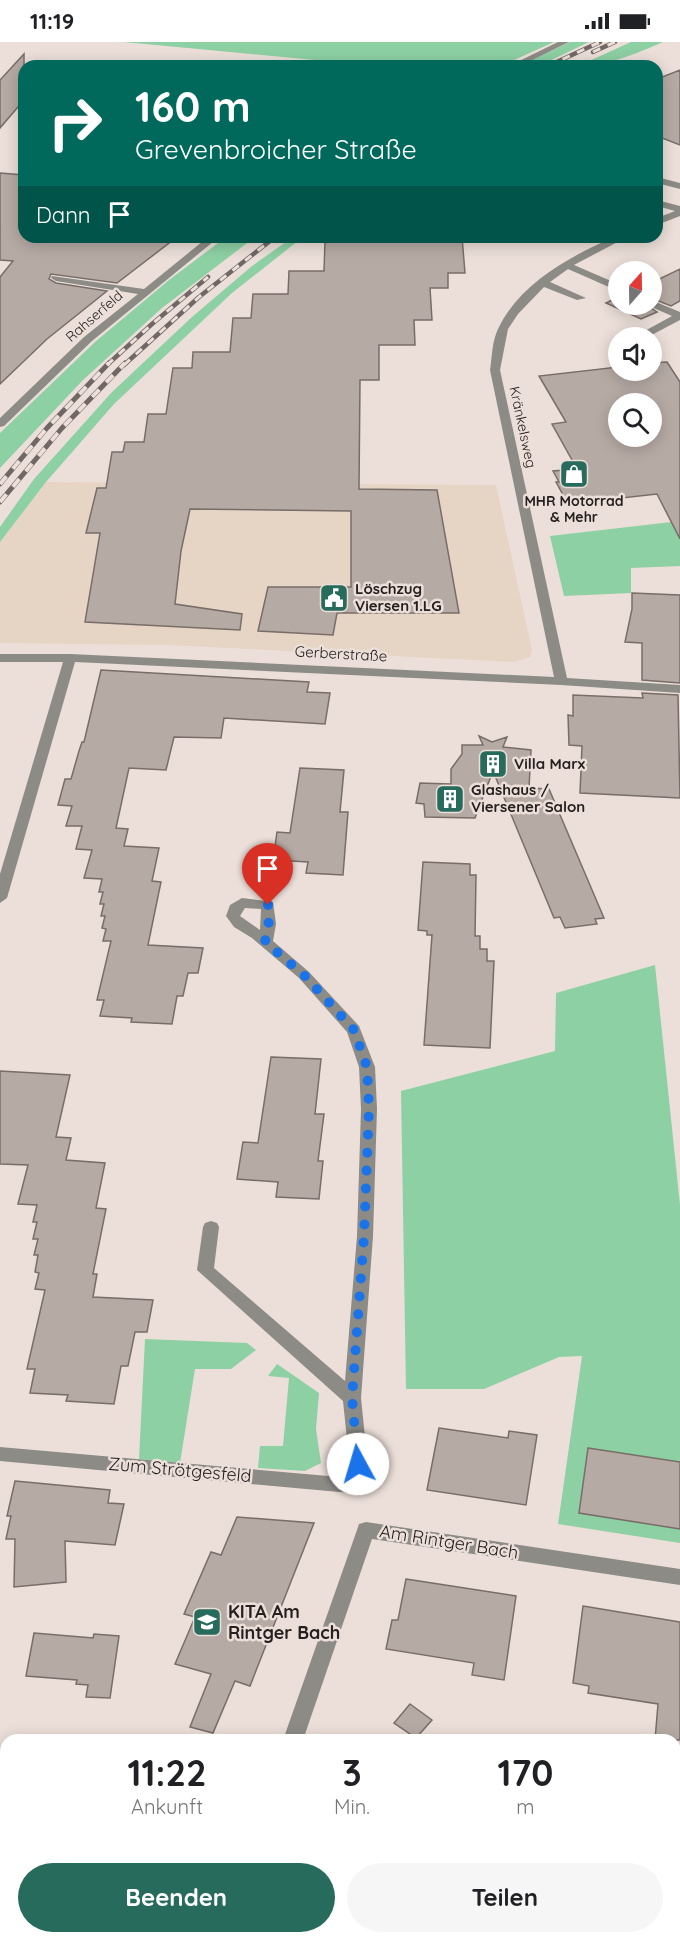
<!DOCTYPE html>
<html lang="de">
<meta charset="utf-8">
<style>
body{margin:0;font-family:Quicksand,sans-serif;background:#f6f6f6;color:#202124;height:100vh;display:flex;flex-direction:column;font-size:22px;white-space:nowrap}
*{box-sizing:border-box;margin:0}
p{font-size:20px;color:#757577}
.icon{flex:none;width:33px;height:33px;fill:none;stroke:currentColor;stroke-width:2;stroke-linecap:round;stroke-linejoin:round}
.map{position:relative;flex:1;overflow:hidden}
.side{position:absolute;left:0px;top:1692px;width:681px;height:210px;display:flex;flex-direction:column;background:#fff;border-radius:18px 18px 0 0;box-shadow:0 3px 15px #0003}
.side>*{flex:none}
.banner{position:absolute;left:18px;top:18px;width:645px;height:183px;border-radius:18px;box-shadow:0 3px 15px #0003;background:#00695c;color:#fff;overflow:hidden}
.needle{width:39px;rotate:20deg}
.tools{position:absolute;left:608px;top:219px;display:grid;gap:12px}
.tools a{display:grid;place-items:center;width:54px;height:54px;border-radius:50%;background:#fff;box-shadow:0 3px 15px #0003;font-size:30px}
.pin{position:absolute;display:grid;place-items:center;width:51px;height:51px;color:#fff;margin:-62px -26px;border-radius:50% 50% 50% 0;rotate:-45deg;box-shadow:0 0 6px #0007}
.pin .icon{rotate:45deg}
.me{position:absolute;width:66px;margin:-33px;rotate:354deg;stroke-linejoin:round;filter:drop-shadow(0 0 4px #0008)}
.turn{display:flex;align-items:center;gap:21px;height:126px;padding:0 18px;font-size:27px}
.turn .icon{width:78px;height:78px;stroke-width:2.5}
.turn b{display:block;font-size:42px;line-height:51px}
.then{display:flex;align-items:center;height:57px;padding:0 18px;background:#0003;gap:12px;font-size:22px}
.eta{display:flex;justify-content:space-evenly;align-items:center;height:102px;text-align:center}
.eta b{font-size:36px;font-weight:700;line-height:42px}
.cta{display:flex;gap:12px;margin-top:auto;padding:12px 18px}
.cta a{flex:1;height:69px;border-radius:36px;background:#276b5d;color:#fff;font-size:24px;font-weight:700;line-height:69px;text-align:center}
.cta a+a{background:#f6f6f6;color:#202124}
.status{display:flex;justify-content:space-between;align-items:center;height:42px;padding:0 30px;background:#fff;direction:ltr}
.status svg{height:16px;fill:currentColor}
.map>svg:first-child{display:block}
.industrial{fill:#e6d5c4}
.green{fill:#8dd0a3}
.building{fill:#b6aaa4;stroke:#786d68;stroke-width:1.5;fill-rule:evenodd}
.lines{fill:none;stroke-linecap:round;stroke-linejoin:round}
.minor{fill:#8c8b86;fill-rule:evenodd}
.major{fill:#48453c;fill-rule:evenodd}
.rail-far1-casing{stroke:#716865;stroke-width:4.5}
.rail-casing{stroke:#716865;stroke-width:5}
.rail-far1{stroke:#ecdfd9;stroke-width:3;stroke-dasharray:8;stroke-linecap:butt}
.rail{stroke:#ecdfd9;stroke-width:4;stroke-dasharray:10;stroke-linecap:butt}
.route{stroke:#1a73e8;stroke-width:10;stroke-dasharray:0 18}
.labels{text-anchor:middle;stroke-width:5;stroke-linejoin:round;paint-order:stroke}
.far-street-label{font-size:14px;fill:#26211f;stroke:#ecdfd9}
.far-poi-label{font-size:14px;font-weight:bold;fill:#26211f;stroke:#ecdfd9}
.poi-label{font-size:15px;font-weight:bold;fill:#26211f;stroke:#ecdfd9;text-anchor:start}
.street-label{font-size:15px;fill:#26211f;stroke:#ecdfd9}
.near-street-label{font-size:18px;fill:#26211f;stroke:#ecdfd9}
.near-poi-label{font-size:18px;font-weight:bold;fill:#26211f;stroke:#ecdfd9;text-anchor:start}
</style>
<div class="status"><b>11:19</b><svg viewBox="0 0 49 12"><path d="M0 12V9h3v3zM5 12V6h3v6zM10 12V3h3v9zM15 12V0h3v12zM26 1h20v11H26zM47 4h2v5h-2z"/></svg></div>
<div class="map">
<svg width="680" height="1902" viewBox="0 0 680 1902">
<rect width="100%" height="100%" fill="#ecdfd9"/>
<path class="industrial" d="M46,440L496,443L532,608L530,615L515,620L168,603L0,601V500Z"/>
<path class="green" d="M124,0H554L501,24H355L357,22Z
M570,0H589L539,24H519Z
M631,0H663C635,12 608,24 578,24Z
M226,195H255L162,266L83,338L0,426V391L95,300L169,238Z
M293,195H303L232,251L114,362L46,440L0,500V485L34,437L112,350L192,275L252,224Z
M680,479V524L631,526V551L564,554L550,494Z
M655,923L680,1163V1501L558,1482L582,1314L559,1315L484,1347H406L401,1049L555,1009L556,951Z
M145,1297L247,1301L256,1308L231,1327H195L180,1421L139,1417Z
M277,1322L319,1351L316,1387L321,1421L305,1429L258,1426L260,1404H283L289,1336L268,1334Z
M675,1729L680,1730V1902H668L669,1896H675Z"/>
<path class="building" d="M24,12V58L0,86V38Z
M680,28V103L657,94V37Z
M0,131L24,133V195H177L117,241L51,232L49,237L56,241L107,249L47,297L0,342V235L13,219L0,218Z
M342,195H462L465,231H448V246H430L432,278H414L415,303H379V338H360L359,447L437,448L459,571H337L333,593L258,589L268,545H351V469L190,467L181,509L175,562L242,572L240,588L85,580L100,491H86L97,446H106L112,410H123L125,400H144L148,372H166L173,326H192L193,310H230L233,276H251L253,252H288L289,229H324L325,199H342Z
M680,227V259L671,264L651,256V241Z
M618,255V262H645L657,270L641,277L606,261Z
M667,320L680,340V497L657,452L568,462L556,440H559L553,429L577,427L552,382L566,380L539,334L618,325V328H651V321ZM618,362H651V394H618Z
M632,551L680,553V641L642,638V601L625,600L632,567Z
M101,628L309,640L307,650L330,651L325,682L224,676L221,696L174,695L166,728L129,726L116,786L128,787L124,804L159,806L152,839L161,840L148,903L203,906L198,931H188L183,954H177L172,982L131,980L132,976L100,974L104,958H97L111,899H103L106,887L102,886L105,874H101L104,862H100L103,850H99L102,837L84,836L92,808L76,807L82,784H66L72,764L58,763L65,737H71L79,709L82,700H84Z
M642,651L678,653L680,756L580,751L582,704L569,703L568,673L573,674V653L643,656Z
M479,694L492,700L507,695L503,705L531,708L529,746L549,747L604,876L595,877L597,882L565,886L560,875L554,876L493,729L475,776L425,775L424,762L416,761L420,741L451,742V727L462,712V703H483Z
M300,726L344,728L340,770H348L343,833L306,831L308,820L273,818L277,790L290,791Z
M423,820L470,822V833H476L475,894H480V907H487V919H494L490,1006L424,1003L432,893H427V889L418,888Z
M271,1015L321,1017L315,1072H324L318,1119H323L319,1157L276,1155L278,1140L237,1137L243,1100L258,1101Z
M0,1029L70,1033L56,1095L71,1096L66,1118L105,1121L96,1166L106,1167L93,1232H97L93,1255L153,1258L147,1290H135L128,1324H121L114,1362L66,1359L68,1353L30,1351L35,1327H27L45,1248L35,1247L39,1231L35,1230L38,1213H34L38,1197H33L37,1180H33L37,1163L18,1162L28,1123L0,1122Z
M439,1386L508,1396L509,1389L537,1393L526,1463L427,1448Z
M588,1406L680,1420V1487L579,1471Z
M15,1439L110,1448L108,1461L124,1462L115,1503L65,1499L66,1540L14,1545L15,1497H6L11,1474H7Z
M237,1475L314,1481L250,1644L235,1639L213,1691L190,1685L211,1632L175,1622L195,1575L184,1572L211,1510L221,1513Z
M406,1537L516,1554L504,1638L472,1633L474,1621L386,1607L392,1578H398Z
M583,1564L680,1580V1698H655L658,1662L588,1651L589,1644L573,1641Z
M34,1591L93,1596L94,1592L119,1594L110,1656L86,1655L88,1643L76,1642L77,1638L26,1634Z
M410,1662L432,1678L416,1696L394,1681Z"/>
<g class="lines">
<path class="minor" d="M558,0H569L520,24H509Z
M657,135L680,141V147L657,141Z
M657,158L680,164V174L657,183V176L675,169L657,164Z
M208,195H219L92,299L4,384L0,385V376L84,295L138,252L56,239L51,236L52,234L144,247Z
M614,195H627L574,223L618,242V249L568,227L550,240L586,256L577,258L544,245L518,272L508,287L500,328L567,636L680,643V651L561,643L75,620L7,856L0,861V832L63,620H0V612H70L554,635L490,328C492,315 492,299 498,287C520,241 569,215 614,195Z
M651,258L680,270V278L646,296H632L672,274L647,263L651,262Z
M242,856L273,860L276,882L273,899L309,930L359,984L375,1025L377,1067L373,1194L361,1356L370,1444L368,1449L361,1452L0,1419V1405L351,1436L343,1359L197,1228L203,1185L205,1181L211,1179L217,1181L219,1185L214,1226L345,1339L357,1194L361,1067L359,1025L347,990L299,936L252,896L234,885L226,874L230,863ZM245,866L261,867L260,888L240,874Z
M366,1480L680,1527V1543L372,1497L303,1698H283L357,1488L359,1482Z
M224,1896H246L247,1902H225Z"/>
<path class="major" d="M0,1821L6,1822V1842L0,1841Z
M180,1896H214L217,1902H183Z"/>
<g class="rail-far1-casing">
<path id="rail-far1" d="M593,10L615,0
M548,24L600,0
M107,323L152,282L208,235
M124,323L199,255L275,195"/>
</g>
<g class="rail-casing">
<path id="rail" d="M0,442L47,386L109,321
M0,460L62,386L125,321"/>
</g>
<use href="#rail-far1" class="rail-far1"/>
<use href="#rail" class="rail"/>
</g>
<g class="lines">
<path class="route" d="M268,863L270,873L265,900L304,933L354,988L367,1025L369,1067L364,1194L352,1356L358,1422"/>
</g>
<defs>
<g id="shop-square" transform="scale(1.5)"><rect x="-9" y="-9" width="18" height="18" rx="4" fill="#276b5d" stroke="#ecdfd9"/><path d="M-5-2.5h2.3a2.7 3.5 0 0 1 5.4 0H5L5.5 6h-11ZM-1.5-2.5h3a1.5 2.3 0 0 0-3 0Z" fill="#fff"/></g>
<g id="civic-square" transform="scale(1.5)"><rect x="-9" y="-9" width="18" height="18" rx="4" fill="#276b5d" stroke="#ecdfd9"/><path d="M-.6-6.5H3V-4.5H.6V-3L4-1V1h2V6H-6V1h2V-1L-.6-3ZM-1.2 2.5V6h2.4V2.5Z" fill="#fff"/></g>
<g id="building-square" transform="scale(1.5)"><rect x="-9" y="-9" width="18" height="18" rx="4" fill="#276b5d" stroke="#ecdfd9"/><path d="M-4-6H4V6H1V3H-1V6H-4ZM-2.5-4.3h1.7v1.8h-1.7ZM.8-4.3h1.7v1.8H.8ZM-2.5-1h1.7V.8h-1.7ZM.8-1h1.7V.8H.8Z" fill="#fff"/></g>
<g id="school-square" transform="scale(1.5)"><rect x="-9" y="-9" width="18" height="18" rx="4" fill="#276b5d" stroke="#ecdfd9"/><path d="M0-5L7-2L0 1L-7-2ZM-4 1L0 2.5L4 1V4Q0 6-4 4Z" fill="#fff"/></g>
</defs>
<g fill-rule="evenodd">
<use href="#shop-square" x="574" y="432"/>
<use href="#civic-square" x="334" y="556"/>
<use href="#building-square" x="493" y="722"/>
<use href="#building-square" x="450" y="757"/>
<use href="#school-square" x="207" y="1580"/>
</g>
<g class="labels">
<g class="far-street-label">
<text transform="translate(94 274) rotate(-41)" y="5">Rahserfeld</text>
<text transform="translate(523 385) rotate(78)" y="5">Kränkelsweg</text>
</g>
<g class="far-poi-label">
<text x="574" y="464">MHR Motorrad<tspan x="574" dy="16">&amp; Mehr</tspan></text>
</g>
<g class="poi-label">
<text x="355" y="552">Löschzug<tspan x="355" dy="17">Viersen 1.LG</tspan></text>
<text x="514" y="727">Villa Marx</text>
<text x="471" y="753">Glashaus /<tspan x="471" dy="17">Viersener Salon</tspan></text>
</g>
<g class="street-label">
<text transform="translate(341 612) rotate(3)" y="5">Gerberstraße</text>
</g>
<g class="near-street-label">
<text transform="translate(180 1428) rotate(5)" y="6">Zum Strötgesfeld</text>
<text transform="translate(449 1500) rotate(9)" y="6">Am Rintger Bach</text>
</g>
<g class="near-poi-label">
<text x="228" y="1576">KITA Am<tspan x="228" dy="21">Rintger Bach</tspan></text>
</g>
</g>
</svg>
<div class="tools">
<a><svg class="needle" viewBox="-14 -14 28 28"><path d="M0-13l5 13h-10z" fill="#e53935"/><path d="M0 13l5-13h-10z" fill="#757577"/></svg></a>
<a><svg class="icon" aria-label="sound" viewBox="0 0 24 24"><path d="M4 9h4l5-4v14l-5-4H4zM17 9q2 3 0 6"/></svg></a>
<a><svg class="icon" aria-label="search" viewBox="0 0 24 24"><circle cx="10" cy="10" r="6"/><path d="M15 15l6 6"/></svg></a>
</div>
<div class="pin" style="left:268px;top:863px;background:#d93025"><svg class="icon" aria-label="arrive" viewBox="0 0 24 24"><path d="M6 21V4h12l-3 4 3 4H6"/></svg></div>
<svg class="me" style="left:358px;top:1422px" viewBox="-20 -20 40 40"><circle r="19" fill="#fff"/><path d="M0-13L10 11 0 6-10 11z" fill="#1a73e8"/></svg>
<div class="banner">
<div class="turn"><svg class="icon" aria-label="right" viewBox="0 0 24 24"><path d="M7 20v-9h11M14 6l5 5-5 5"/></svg><div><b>160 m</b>Grevenbroicher Straße</div></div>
<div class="then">Dann<svg class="icon" aria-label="arrive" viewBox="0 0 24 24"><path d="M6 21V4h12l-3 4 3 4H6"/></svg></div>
</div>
<section class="side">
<div class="eta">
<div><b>11:22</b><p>Ankunft</p></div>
<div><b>3</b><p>Min.</p></div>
<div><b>170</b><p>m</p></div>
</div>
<div class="cta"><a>Beenden</a><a>Teilen</a></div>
</section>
</div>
